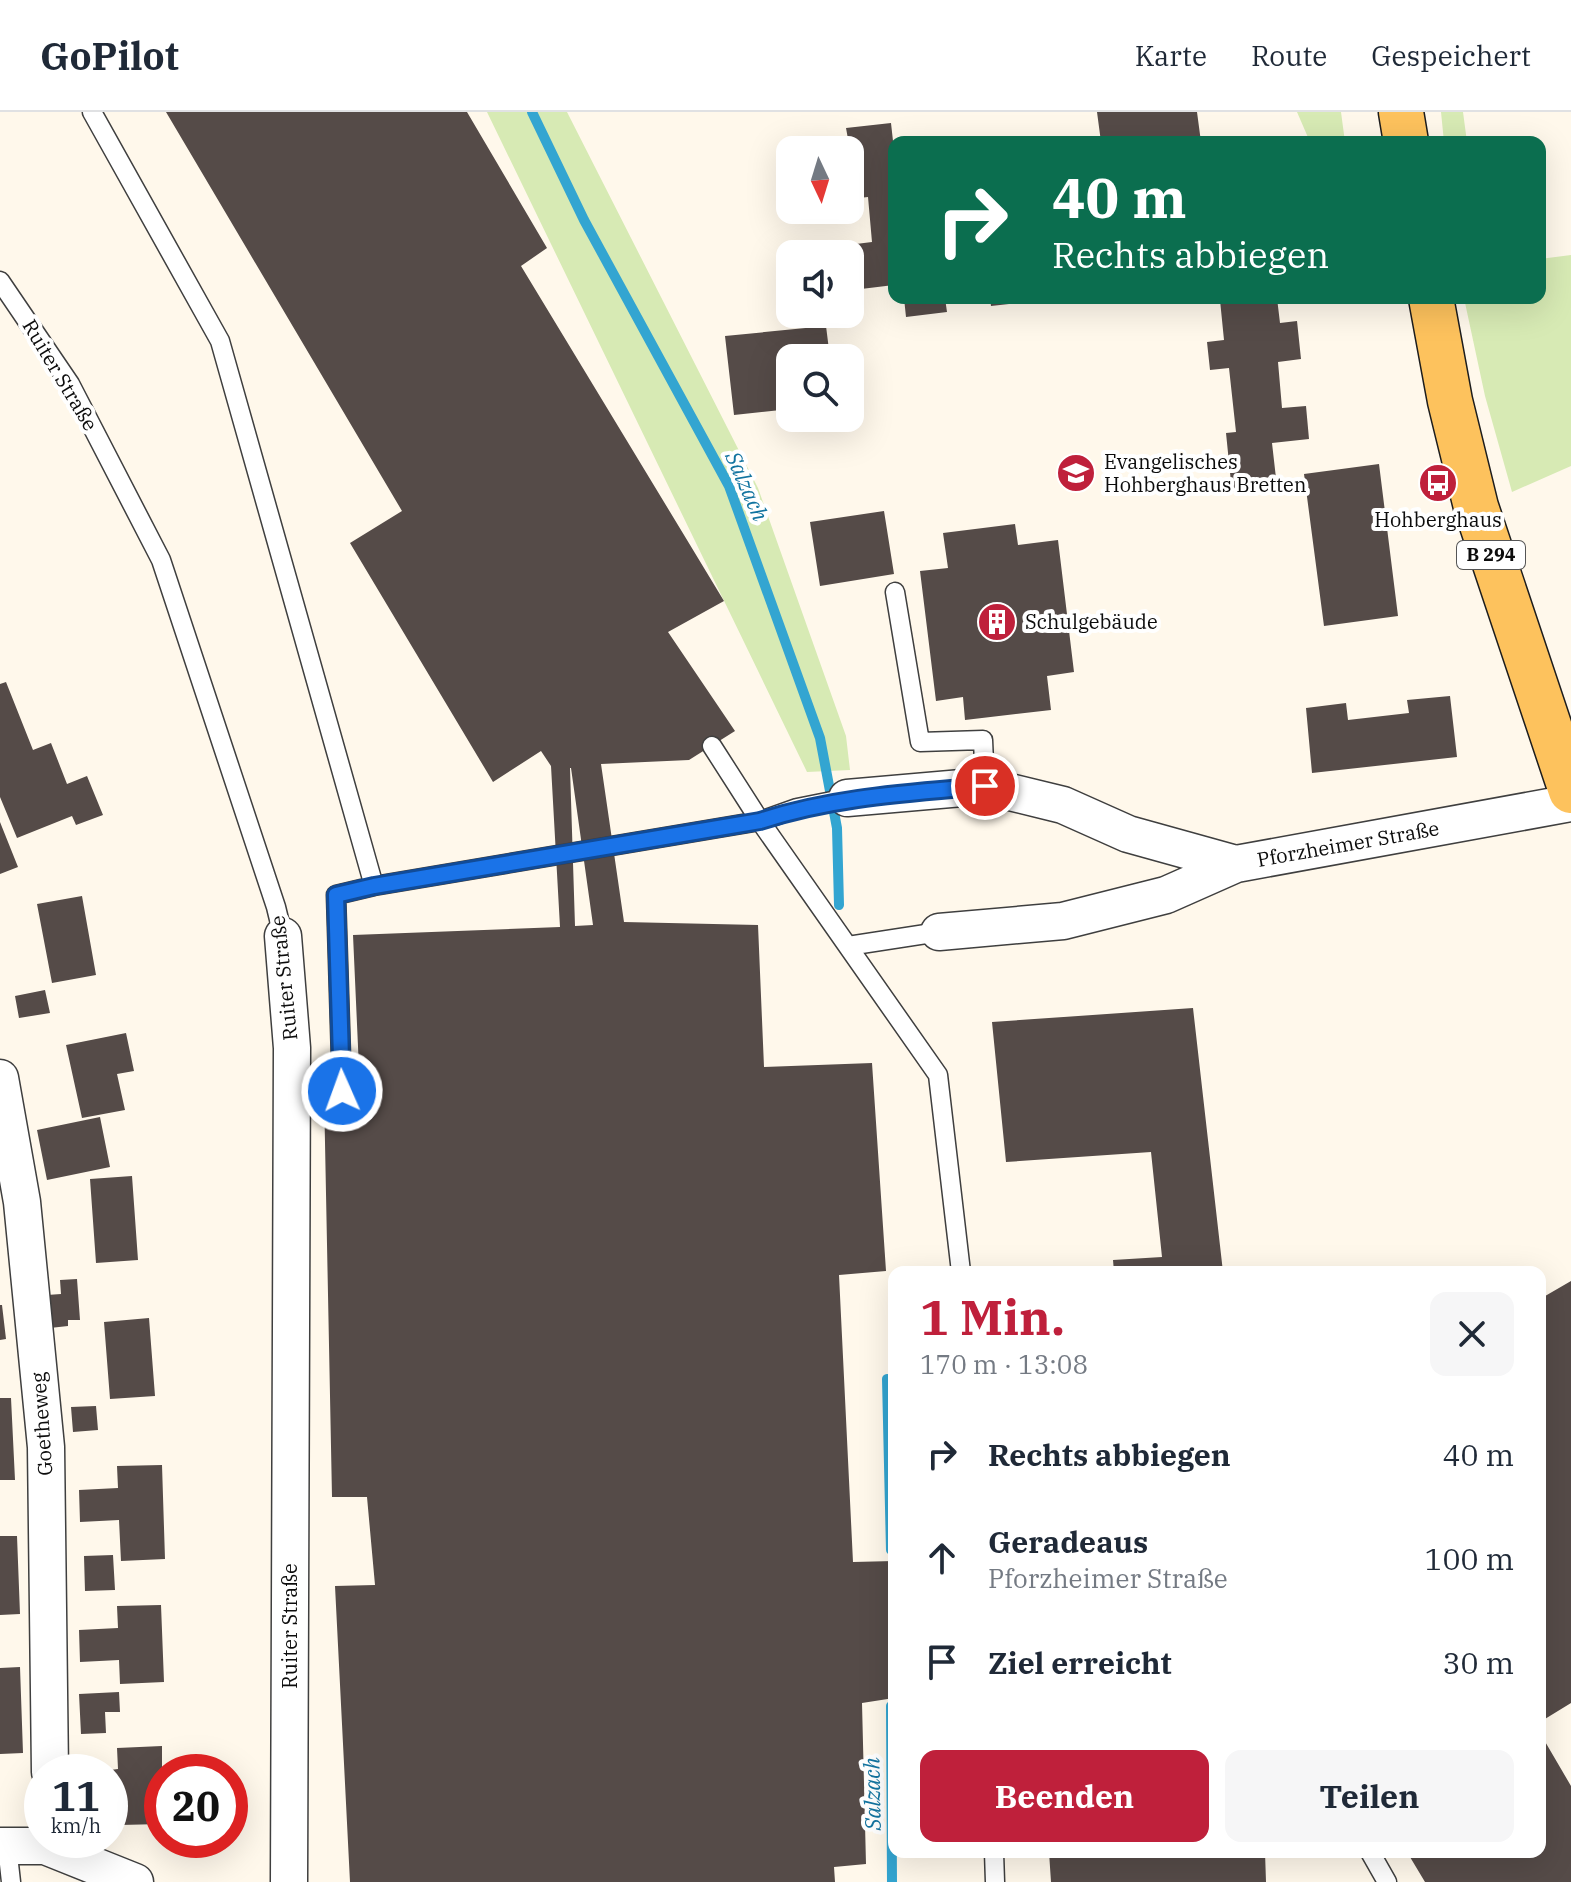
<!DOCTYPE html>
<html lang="de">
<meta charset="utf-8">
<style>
body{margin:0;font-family:"IBM Plex Serif",serif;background:#f6f6f7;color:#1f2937;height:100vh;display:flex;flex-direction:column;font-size:30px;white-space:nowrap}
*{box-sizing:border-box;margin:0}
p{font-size:26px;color:#747a83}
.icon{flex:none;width:44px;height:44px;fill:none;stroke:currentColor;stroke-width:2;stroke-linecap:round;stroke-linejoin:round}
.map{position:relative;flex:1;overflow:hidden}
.sheet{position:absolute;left:888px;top:1154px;width:658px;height:592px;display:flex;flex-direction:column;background:#fff;border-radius:16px;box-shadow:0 8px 32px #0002}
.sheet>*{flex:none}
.guide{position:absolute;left:888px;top:24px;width:658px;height:168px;border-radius:16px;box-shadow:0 8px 32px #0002;background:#0b6e4f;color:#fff;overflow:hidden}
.needle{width:52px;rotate:176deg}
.fabs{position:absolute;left:776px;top:24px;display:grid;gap:16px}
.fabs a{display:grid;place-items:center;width:88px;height:88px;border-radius:16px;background:#fff;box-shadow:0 8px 32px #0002;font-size:40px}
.speed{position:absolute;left:24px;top:1642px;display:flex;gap:16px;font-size:40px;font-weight:700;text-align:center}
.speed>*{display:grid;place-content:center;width:104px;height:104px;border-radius:50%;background:#fff;box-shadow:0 8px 32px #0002;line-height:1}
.speed small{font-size:20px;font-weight:400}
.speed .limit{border:12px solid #d22;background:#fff;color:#111}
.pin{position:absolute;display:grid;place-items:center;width:68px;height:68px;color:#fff;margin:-34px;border:4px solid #fff;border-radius:50%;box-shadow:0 2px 8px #0007}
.me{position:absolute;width:88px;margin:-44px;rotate:358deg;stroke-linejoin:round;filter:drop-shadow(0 0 6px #0008)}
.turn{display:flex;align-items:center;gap:28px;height:168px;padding:0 32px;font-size:36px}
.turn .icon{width:104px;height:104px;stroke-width:2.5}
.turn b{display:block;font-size:56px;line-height:68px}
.round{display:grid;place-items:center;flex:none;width:84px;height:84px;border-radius:16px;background:#f6f6f7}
.summary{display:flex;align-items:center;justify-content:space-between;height:136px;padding:0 32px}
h1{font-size:48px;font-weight:700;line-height:60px;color:#bf203b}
.action{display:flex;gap:16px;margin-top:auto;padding:16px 32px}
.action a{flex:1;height:92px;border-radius:16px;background:#bf203b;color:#fff;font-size:32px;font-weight:700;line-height:92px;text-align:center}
.action a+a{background:#f6f6f7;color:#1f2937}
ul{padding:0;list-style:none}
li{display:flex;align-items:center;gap:24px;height:104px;padding:0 32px}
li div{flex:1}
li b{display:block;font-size:30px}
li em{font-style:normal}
header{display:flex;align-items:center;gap:48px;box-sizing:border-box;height:112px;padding:0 40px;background:#fff;border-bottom:2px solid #e0e1e3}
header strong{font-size:38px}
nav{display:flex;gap:44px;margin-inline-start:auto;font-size:28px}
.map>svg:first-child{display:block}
.green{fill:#d7eab4}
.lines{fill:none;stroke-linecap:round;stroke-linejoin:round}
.stream{stroke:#33a5d1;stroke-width:10}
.building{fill:#554b48;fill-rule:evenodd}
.service-casing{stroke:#3f3f3f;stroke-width:21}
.minor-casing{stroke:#3f3f3f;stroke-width:39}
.primary-casing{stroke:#1d1d1d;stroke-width:47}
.service{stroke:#fff;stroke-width:18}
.minor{stroke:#fff;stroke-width:36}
.primary{stroke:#fdc25d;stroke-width:44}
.route-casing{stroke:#114b97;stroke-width:20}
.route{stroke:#1a73e8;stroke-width:14}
.labels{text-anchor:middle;stroke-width:8;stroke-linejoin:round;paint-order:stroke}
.shield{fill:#fff;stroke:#555;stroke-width:2}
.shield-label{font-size:18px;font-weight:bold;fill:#0c0c0c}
.street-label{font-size:20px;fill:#0c0c0c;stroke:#fff}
.poi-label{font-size:20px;fill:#0c0c0c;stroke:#fff;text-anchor:start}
.water-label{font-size:22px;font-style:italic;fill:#1274a0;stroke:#fff}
</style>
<header>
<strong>GoPilot</strong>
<nav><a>Karte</a><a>Route</a><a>Gespeichert</a></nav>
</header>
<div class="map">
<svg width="1571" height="1770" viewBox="0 0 1571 1770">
<rect width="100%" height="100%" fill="#fff8eb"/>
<path class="green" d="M487,0H567L758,376L846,624L850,658L807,660Z
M1297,0H1341L1345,30H1310Z
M1441,0H1463L1467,30H1444Z
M1571,143V354L1512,380L1485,284L1464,186H1540V147Z"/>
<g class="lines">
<path class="stream" d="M532,0L584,108L729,374L820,626L837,716L839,793
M887,1267L891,1438
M891,1594L892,1770"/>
</g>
<path class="building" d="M166,0H467L547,136L521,154L724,489L668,520L735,619L689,648L601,652L624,810L758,813L764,955L872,951L886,1159L839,1163L853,1450L894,1449V1586L862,1591L866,1752L834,1755L835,1770H350L335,1474L375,1473L367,1385H332L324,980L360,979L353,823L560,815L551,654L541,639L493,670L350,431L402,399ZM570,656H571L593,813L575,814Z
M1097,0H1197L1201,30H1101Z
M891,11L894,38V173L861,177L856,132L872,130L868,85L850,87V38L846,16Z
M904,186H945L947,200L906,205Z
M990,186H1034L1035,189L991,194Z
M1239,186H1277L1280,211L1297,209L1301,247L1278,250L1282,296L1306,294L1309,327L1272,331L1277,375L1232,380L1226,321L1236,320L1229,256L1210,258L1207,230L1224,228L1220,188Z
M826,214L830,246H790V297L734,303L725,224Z
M1379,352L1398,504L1324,514L1304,362Z
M884,399L894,462L820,474L810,410Z
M1015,412L1018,433L1058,428L1074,560L1047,564L1051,598L965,608L963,585L936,589L920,459L948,456L943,421Z
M6,570L33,638L51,631L67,672L87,664L103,703L76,713L72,704L17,726L0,685V572Z
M1450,584L1457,645L1312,661L1306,596L1346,591L1348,608L1409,601L1407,588Z
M0,710L18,755L0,762Z
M82,784L96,863L52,871L37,792Z
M45,878L50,901L19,906L15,884Z
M1193,896L1223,1160H1114L1113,1148L1162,1145L1151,1040L1006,1050L992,910Z
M126,921L134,959L117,962L125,998L82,1006L66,933Z
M100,1005L110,1055L47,1068L37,1018Z
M132,1064L138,1148L96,1151L90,1067Z
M77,1167L80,1208H68V1214L50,1216L47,1183L61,1182L60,1168Z
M1571,1169V1591L1540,1610V1187Z
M0,1193H2L6,1227L0,1228Z
M149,1206L155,1284L110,1287L104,1210Z
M0,1286H11L15,1368H0Z
M96,1294L98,1318L73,1320L71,1295Z
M162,1353L165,1447L121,1449L119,1408L80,1410L79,1378L118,1376L117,1354Z
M0,1424H17L20,1502L0,1503Z
M113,1443L115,1478L85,1479L84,1444Z
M161,1493L164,1570L120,1572L119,1548L80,1550L79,1518L118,1516L117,1494Z
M20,1555L23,1641L0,1642V1556Z
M119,1580L120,1600H105L106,1621L81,1622L79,1582Z
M1540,1621L1571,1674V1770H1425L1407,1740H1540Z
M162,1634V1712L120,1713L119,1690H110V1658L118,1657L117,1636Z
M1049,1740H1265L1266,1770H1051Z"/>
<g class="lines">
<g class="service-casing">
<path id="service" d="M92,0L220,229L374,774L336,783L342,979
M0,169L70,272L161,448L276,795L283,824
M895,480L920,630L983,628L985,674
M712,634L760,709L938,963L961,1160
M374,774L760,709L797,696L847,686
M848,834L939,820
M7,1734L11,1770
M994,1740L995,1770
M1370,1740L1387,1770"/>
</g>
<g class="minor-casing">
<path id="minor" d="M847,686L985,674L1063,693L1128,722L1236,752L1571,691
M939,820L1063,809L1166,783L1236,752
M283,824L292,936L289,1770
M0,966L22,1090L46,1335L50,1660
M0,1734H45L135,1770"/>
</g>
<g class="primary-casing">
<path id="primary" d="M1401,0L1406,30
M1431,186L1450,289L1476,395L1571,679"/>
</g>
<use href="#service" class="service"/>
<use href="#minor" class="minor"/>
<use href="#primary" class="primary"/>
</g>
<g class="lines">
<g class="route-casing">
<path id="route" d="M342,979L336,783L374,774L760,709C833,685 908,681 985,674"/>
</g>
<use href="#route" class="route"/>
</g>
<defs>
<g id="school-disc" transform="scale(2)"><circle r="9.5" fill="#bf203b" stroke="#fff"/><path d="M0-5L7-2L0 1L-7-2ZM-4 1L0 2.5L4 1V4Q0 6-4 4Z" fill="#fff"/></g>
<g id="bus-disc" transform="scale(2)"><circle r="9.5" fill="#bf203b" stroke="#fff"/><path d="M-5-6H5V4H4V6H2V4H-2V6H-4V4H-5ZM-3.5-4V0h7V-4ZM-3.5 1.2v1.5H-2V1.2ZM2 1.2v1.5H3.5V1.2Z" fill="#fff"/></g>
<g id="building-disc" transform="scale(2)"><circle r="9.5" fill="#bf203b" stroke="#fff"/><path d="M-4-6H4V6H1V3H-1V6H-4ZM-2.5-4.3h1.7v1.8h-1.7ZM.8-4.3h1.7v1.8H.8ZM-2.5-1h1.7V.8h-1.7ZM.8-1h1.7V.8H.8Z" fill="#fff"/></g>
</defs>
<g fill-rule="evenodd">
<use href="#school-disc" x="1076" y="361"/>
<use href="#bus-disc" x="1438" y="371"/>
<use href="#building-disc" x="997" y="510"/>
</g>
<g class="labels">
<rect class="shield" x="1457" y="429" width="68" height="28" rx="6"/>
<g class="shield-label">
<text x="1491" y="449">B 294</text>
</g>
<g class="street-label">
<text transform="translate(60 263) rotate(59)" y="7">Ruiter Straße</text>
<text transform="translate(1348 732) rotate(-10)" y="7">Pforzheimer Straße</text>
<text transform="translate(284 866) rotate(-96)" y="7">Ruiter Straße</text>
<text transform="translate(42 1312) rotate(-94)" y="7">Goetheweg</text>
<text transform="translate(290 1514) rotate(-90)" y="7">Ruiter Straße</text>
</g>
<g class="poi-label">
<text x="1104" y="357">Evangelisches<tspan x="1104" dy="23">Hohberghaus Bretten</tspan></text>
<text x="1438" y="415" text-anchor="middle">Hohberghaus</text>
<text x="1025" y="517">Schulgebäude</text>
</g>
<g class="water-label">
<text transform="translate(747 374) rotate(66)" y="8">Salzach</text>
<text transform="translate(872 1682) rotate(-91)" y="8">Salzach</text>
</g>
</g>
</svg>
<div class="fabs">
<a><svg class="needle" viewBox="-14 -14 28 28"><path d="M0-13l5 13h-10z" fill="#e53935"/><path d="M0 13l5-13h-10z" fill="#747a83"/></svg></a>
<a><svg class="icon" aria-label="sound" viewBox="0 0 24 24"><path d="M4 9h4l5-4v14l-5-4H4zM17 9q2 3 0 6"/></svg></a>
<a><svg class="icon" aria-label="search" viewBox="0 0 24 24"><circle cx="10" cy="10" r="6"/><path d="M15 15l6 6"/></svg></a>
</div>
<div class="speed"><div>11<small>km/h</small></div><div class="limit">20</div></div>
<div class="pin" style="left:985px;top:674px;background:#d93025"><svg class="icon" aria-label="arrive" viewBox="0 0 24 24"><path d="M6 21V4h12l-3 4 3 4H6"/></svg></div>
<svg class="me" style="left:342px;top:979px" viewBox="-20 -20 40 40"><circle r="17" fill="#1a73e8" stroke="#fff" stroke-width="3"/><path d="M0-11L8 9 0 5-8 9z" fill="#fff"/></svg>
<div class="guide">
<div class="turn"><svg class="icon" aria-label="right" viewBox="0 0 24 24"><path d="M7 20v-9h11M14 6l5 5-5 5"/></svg><div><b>40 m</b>Rechts abbiegen</div></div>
</div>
<section class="sheet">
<div class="summary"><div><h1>1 Min.</h1><p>170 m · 13:08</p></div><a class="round"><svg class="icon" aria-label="close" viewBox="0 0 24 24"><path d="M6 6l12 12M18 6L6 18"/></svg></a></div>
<ul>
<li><svg class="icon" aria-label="right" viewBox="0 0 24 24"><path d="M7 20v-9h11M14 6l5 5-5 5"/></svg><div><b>Rechts abbiegen</b></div><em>40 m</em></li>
<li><svg class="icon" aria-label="ahead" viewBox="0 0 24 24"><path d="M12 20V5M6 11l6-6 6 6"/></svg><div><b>Geradeaus</b><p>Pforzheimer Straße</p></div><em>100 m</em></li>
<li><svg class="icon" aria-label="arrive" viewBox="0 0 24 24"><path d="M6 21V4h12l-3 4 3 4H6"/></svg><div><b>Ziel erreicht</b></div><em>30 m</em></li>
</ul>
<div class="action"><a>Beenden</a><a>Teilen</a></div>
</section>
</div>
